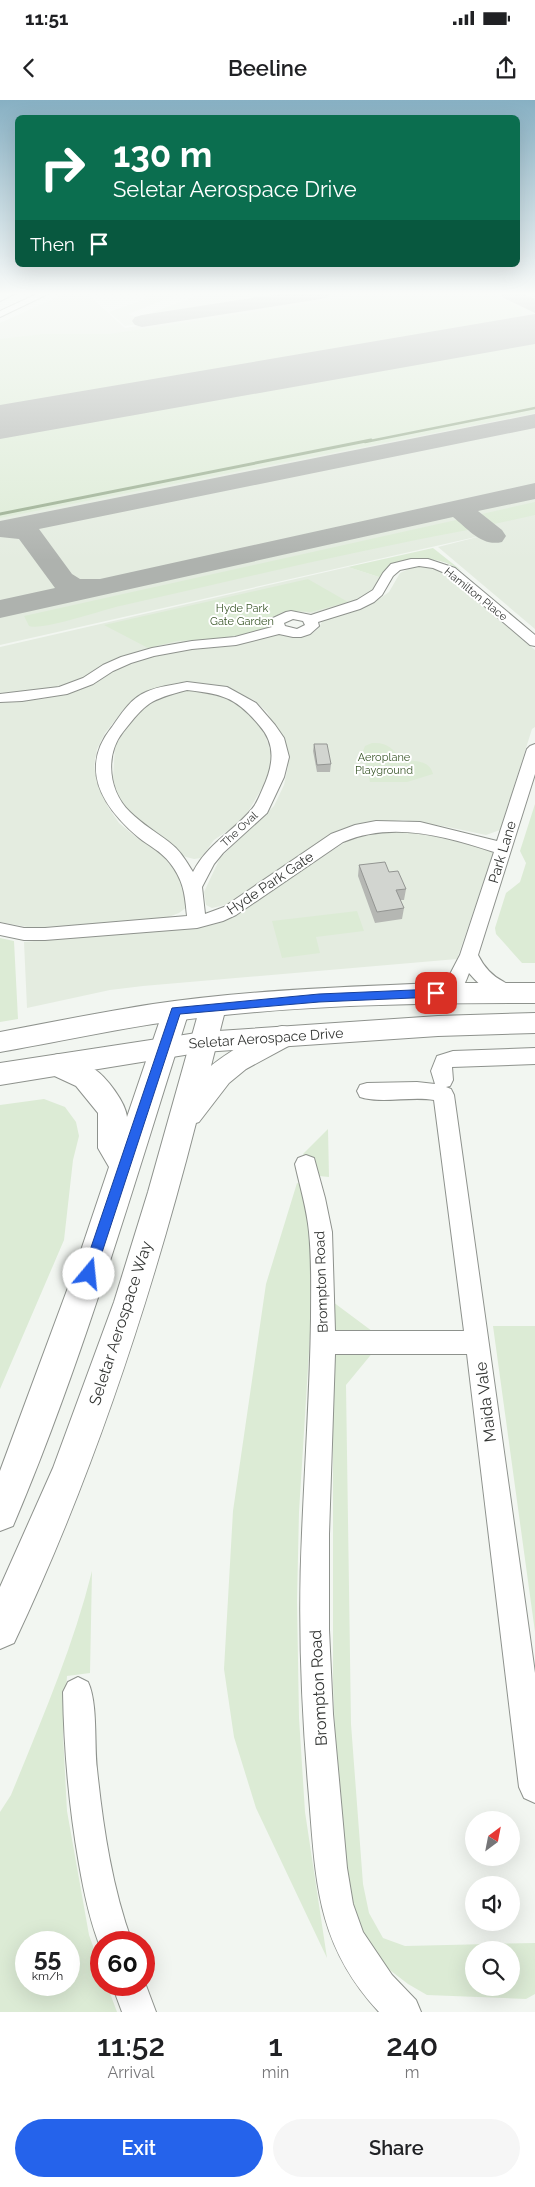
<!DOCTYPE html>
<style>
body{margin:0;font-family:Raleway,sans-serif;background:#f6f6f6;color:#202124;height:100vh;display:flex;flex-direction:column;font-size:19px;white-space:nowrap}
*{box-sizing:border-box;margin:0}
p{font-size:16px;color:#757577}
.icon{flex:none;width:28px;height:28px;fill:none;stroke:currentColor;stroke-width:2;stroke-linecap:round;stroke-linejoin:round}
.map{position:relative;height:1912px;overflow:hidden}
.details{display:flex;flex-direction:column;background:#fff;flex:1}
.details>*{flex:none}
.top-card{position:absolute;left:15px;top:15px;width:505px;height:152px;border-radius:8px;box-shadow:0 5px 20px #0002;background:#0b6e4f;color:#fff;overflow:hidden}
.needle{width:32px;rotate:32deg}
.fabs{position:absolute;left:465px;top:1711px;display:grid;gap:10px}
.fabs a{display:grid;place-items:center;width:55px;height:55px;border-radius:50%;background:#fff;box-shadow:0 5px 20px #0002;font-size:25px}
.speed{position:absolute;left:15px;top:1831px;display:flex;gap:10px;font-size:25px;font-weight:700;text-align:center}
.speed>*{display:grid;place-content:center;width:65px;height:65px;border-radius:50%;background:#fff;box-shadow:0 5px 20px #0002;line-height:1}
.speed small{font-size:12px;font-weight:400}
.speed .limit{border:8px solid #d22;background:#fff;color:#111}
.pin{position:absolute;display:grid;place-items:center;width:42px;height:42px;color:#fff;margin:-21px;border-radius:10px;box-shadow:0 2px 8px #0006}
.me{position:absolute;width:55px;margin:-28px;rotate:17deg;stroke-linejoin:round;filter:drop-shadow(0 0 4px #0008)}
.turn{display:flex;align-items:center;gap:18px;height:105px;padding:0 15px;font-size:22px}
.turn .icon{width:65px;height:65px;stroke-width:2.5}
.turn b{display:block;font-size:35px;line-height:42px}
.then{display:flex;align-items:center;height:48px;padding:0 15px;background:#0003;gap:10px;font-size:19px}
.eta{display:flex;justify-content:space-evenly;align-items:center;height:85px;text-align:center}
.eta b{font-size:30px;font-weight:600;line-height:35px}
.button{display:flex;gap:10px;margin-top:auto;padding:10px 15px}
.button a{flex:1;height:58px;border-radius:30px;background:#2563eb;color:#fff;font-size:20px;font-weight:600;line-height:58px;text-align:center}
.button a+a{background:#f6f6f6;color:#202124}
.status{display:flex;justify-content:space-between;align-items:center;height:35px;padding:0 25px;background:#fff;direction:ltr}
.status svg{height:14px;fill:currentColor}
header{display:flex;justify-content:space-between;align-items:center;height:65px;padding:0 15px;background:#fff;font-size:22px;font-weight:600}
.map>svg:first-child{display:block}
.built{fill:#e4ece0}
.green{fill:#dcebd5;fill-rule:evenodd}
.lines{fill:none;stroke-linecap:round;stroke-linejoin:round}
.stream-far1{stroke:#95aa8b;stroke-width:2.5}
.stream{stroke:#95aa8b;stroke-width:3}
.taxiway{fill:#aeb2ae;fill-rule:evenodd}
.runway{fill:#aeb2ae;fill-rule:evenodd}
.street-casing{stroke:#8e928d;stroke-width:2}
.secondary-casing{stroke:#8e928d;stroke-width:2}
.primary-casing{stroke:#8e928d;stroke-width:2}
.street{fill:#fff;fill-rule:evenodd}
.secondary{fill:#fff;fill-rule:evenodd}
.primary{fill:#fff;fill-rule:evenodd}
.wall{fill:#b5b7b3}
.building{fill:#d2d5d0;stroke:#939592}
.route{fill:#2563eb;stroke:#184099}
.labels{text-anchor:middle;stroke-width:4;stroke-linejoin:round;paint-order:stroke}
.far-street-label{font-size:11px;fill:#333533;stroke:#fff}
.far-park-label{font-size:11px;fill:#395628;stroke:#fff}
.street-label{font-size:14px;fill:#333533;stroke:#fff}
.near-street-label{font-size:16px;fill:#333533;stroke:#fff}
</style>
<div class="status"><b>11:51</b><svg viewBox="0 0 49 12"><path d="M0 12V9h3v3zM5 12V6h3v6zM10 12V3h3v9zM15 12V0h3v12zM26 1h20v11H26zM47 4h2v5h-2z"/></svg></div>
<header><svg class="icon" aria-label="back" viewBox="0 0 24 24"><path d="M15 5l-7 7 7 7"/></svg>Beeline<svg class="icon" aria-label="share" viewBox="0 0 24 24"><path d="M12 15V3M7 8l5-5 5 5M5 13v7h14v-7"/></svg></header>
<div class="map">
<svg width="535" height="1912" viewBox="0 0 535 1912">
<rect width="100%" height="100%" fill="#f2f6f1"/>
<path class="built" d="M66,193H86L125,228L271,205L125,226L109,212L148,198L140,193H182L128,214L138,218L204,193H535V529L438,447L489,434L0,545V223Z
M415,466H427L439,469L535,550V627L532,629L500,730L486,735L448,727L403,720L354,725L337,731L225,805L212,808L206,805L204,792L220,758L274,706L284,685L288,666L286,646L267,612L254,600L218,585L192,582L174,584L144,592L124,609L105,633L97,649L94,666L97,682L108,707L119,723L137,738L156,749L172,764L184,787L187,807L179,813L166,818L77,825L33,828L0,822V602L42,599L72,592L127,564L147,557L184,549L247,542L280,533L299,537L310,535L318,529L323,520L359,509L382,497L389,492L400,473Z
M348,467L382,478L380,482L366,497L316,514L296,511L282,513L276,517L273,525L266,530L223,539L162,545L127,555L77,583L45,591L0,593V547Z
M191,590L206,591L228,598L249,612L263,629L271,652L272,661L265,683L249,710L240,722L214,740L201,758L194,759L186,757L176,752L124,708L116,692L113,678L115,646L132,619L152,599L175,592Z
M403,731L450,739L494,752L457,859L143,886L110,890L27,908L24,842L214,824L227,819L353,737L372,733Z"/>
<path class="green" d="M363,193H492L521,209L522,212L521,215L513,219L0,306V239L43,234H109L359,196Z
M535,243V313L0,418V338Z
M535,402V415L485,426L473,416Z
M465,418L478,428C358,450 239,479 120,506C102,510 41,531 29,526L24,516Z
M433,448L462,471C455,467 448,463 440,461C424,457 385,456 382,478L348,467Z
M308,479L348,502L311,512L295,511L282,512L274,518L267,528L246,534L211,539L177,541L148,548L104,525Z
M372,643C388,642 393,649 402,660C414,661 430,660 433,674L407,682H370L363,651L365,646Z
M535,704V863H522L496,834L495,828L506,793L520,782L526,763L520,751Z
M357,811L364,831L316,837L320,853L282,858L272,821Z
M0,838L14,841L18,919L0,922Z
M44,999L65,1007L76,1022L79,1036L73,1060L64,1140L0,1289V1005Z
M328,1029L329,1077L319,1076L316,1068L303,1054Z
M297,1083L305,1085L312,1131L313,1187L299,1412L297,1501L299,1618L305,1712L327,1858L256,1708L234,1637L224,1569L233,1411L266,1184Z
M333,1202L380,1237L333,1235Z
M493,1226H535V1532Z
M333,1249L374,1251L346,1285L351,1624L363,1784L369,1813L383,1838L405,1846L535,1843V1894L526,1899L427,1895L408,1884L378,1861L357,1824L345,1792L339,1739L333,1583ZM474,1850H511V1888H474Z
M92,1471L90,1573L67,1576L63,1635L67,1711L89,1835L101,1868V1885H107L117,1912H0V1712L11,1695C41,1621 73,1548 92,1471ZM26,1842H69V1885H26Z"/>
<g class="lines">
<path class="stream-far1" d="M365,342L535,308"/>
<path class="stream" d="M0,414L371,340"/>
<path class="taxiway" d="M284,193H330L328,197L321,199L142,227L135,225L132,221L135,217L142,215Z
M500,193H523L535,199V213L502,197Z
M535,314V328L39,429L72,474L80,479H100L535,383V399L478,411L502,430L506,436L502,442C482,447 468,429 453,417L0,518V500L55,488L19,439L0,437V421Z"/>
<path class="runway" d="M535,214V244L0,339V305Z"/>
<g class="street-casing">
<path id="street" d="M39,193H50L0,217V211Z
M411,459H428L455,468L535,535V546L530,545L447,474L433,468L419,466L400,470L393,476L382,495L374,502L360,509L318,522L319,526L310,534L301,537H293L279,534L236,545L192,549L154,556L131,563L113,571L93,584L67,594L22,601L0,602V594L59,587L83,578L103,565L121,557L152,548L192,541L235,537L272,527L270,524L273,518L286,512L291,511L311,515L357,500L373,490L383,473L391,464ZM293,519L303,521L305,525L297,529L285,526L284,523Z
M187,582L227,587L256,603L275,625L284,638L289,657L284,677L267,713L223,753L214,764L202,787L205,814L224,807L331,734L355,725L376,721L420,722L497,741L527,649L530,646L535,644V674L478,855C484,867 492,876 504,882C510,886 517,887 521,894L518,899C500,904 480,886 469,873C467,878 465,885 461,888C453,895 439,901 429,898L426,893L429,888L448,878L460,855L494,752C445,736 392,721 343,742L236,815L223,821L197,828L45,840H24L0,835V823L24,828H45L187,816C185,795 184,781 170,763C161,751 149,746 138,737C103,707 78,669 112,627C121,614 131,598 146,592C158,586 174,585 187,582ZM187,590C222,594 236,597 259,625C277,645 273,666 263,688C260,695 257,703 252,709C232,733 209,742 193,772C186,761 180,750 169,742C156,732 142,724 130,712C109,692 104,656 123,632C147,602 149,600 187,590Z
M535,948V964L452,967L453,980L450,986L446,987L451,989L454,995L535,1573V1703L524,1698L519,1687L467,1254H335L329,1434V1530L333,1614L347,1768L353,1804L363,1832L392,1875L416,1900L421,1912H379C313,1841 316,1774 308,1685C301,1601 298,1517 302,1433C305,1361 310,1290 311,1219C311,1191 312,1161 309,1132C307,1109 300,1087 295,1064L298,1058L306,1055L314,1058L325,1098L332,1132L335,1231H464L434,1000C411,996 381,1004 360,997L357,991L360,985L367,983L417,982L435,984L431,971L437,956L453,951Z
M78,1577L88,1582C98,1603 94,1644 97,1669C103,1727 112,1787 132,1842H101V1849C90,1822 84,1793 79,1764C69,1707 64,1650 63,1592L68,1582Z
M144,1880L156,1912H122L112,1885H144Z"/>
</g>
<g class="secondary-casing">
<path id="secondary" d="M0,193H16L0,201Z
M436,883H535V903C408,903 279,905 153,924C102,932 51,943 0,952V932C51,922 102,912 153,904C246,890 342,887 436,883Z
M535,913V933L438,936L203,952L0,985V963L203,932L438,916Z"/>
</g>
<g class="primary-casing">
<path id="primary" d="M213,897L222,900L226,907L211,966C224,955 265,929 282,926C286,926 290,928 294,929L298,936L294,943L246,969L229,983L199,1022L196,1023C150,1202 93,1376 14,1543L0,1549V1487L53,1368L114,1202L148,1092L200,907L204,900Z
M176,901L185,904L189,911C134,1083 84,1259 13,1426L0,1431V1371L73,1174L109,1067L98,1048V1013L76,986L48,973L44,965L48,957L58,954C70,958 83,963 94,969C106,976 126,1003 127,1017L163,911L167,904Z"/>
</g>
<use href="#street" class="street"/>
<use href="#secondary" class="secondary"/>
<use href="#primary" class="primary"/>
</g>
<path class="wall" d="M314,644L331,664L330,672H317L313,651Z
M359,765L389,772L406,789L404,800H400L404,808L402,819L375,823L358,776Z"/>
<path class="building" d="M314,644H327L331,664L317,665Z
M385,762L389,772L398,771L406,789L396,790L404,808L377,812L359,765Z"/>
<linearGradient id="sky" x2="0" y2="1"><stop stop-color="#87b0c3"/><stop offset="0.42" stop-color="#f9fbf9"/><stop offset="1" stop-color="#f9fbf9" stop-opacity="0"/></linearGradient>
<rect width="535" height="461" fill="url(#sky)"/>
<path class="route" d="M436,889L442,893L436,897L319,902L180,914L95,1174L94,1178L89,1180L84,1178L82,1174L172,908L319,894Z"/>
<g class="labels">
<g class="far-street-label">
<text transform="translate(476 494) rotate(39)" y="4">Hamilton Place</text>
<text transform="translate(239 729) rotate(-43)" y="4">The Oval</text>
</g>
<g class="far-park-label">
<text x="242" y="512">Hyde Park<tspan x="242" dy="13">Gate Garden</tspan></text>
<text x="384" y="661">Aeroplane<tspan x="384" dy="13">Playground</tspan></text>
</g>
<g class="street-label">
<text transform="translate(502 752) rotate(-73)" y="5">Park Lane</text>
<text transform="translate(270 783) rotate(-34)" y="5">Hyde Park Gate</text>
<text transform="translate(266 938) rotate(-4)" y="5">Seletar Aerospace Drive</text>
<text transform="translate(321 1182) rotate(-92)" y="5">Brompton Road</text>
</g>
<g class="near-street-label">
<text transform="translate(120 1223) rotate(-72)" y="6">Seletar Aerospace Way</text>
<text transform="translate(485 1302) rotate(-97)" y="6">Maida Vale</text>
<text transform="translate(318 1588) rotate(-93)" y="6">Brompton Road</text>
</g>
</g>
</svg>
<div class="fabs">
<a><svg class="needle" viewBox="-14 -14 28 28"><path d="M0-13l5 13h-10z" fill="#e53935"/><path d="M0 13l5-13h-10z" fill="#757577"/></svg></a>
<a><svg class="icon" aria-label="sound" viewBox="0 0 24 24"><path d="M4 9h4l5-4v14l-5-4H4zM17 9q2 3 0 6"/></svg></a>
<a><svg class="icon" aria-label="search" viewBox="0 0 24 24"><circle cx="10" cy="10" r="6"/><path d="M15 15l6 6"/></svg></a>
</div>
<div class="speed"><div>55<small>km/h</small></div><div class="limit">60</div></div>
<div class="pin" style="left:436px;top:893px;background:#d93025"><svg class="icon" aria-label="arrive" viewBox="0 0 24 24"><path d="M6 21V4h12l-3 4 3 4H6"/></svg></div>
<svg class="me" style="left:89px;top:1174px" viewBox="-20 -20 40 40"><circle r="19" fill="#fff"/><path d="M0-13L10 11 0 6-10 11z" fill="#2563eb"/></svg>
<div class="top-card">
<div class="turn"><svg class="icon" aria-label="right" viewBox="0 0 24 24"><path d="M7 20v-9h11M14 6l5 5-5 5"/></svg><div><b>130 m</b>Seletar Aerospace Drive</div></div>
<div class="then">Then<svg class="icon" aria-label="arrive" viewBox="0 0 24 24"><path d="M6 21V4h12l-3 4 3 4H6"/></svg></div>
</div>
</div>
<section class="details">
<div class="eta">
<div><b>11:52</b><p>Arrival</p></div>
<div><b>1</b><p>min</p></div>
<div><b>240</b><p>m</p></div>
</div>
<div class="button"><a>Exit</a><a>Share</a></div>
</section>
